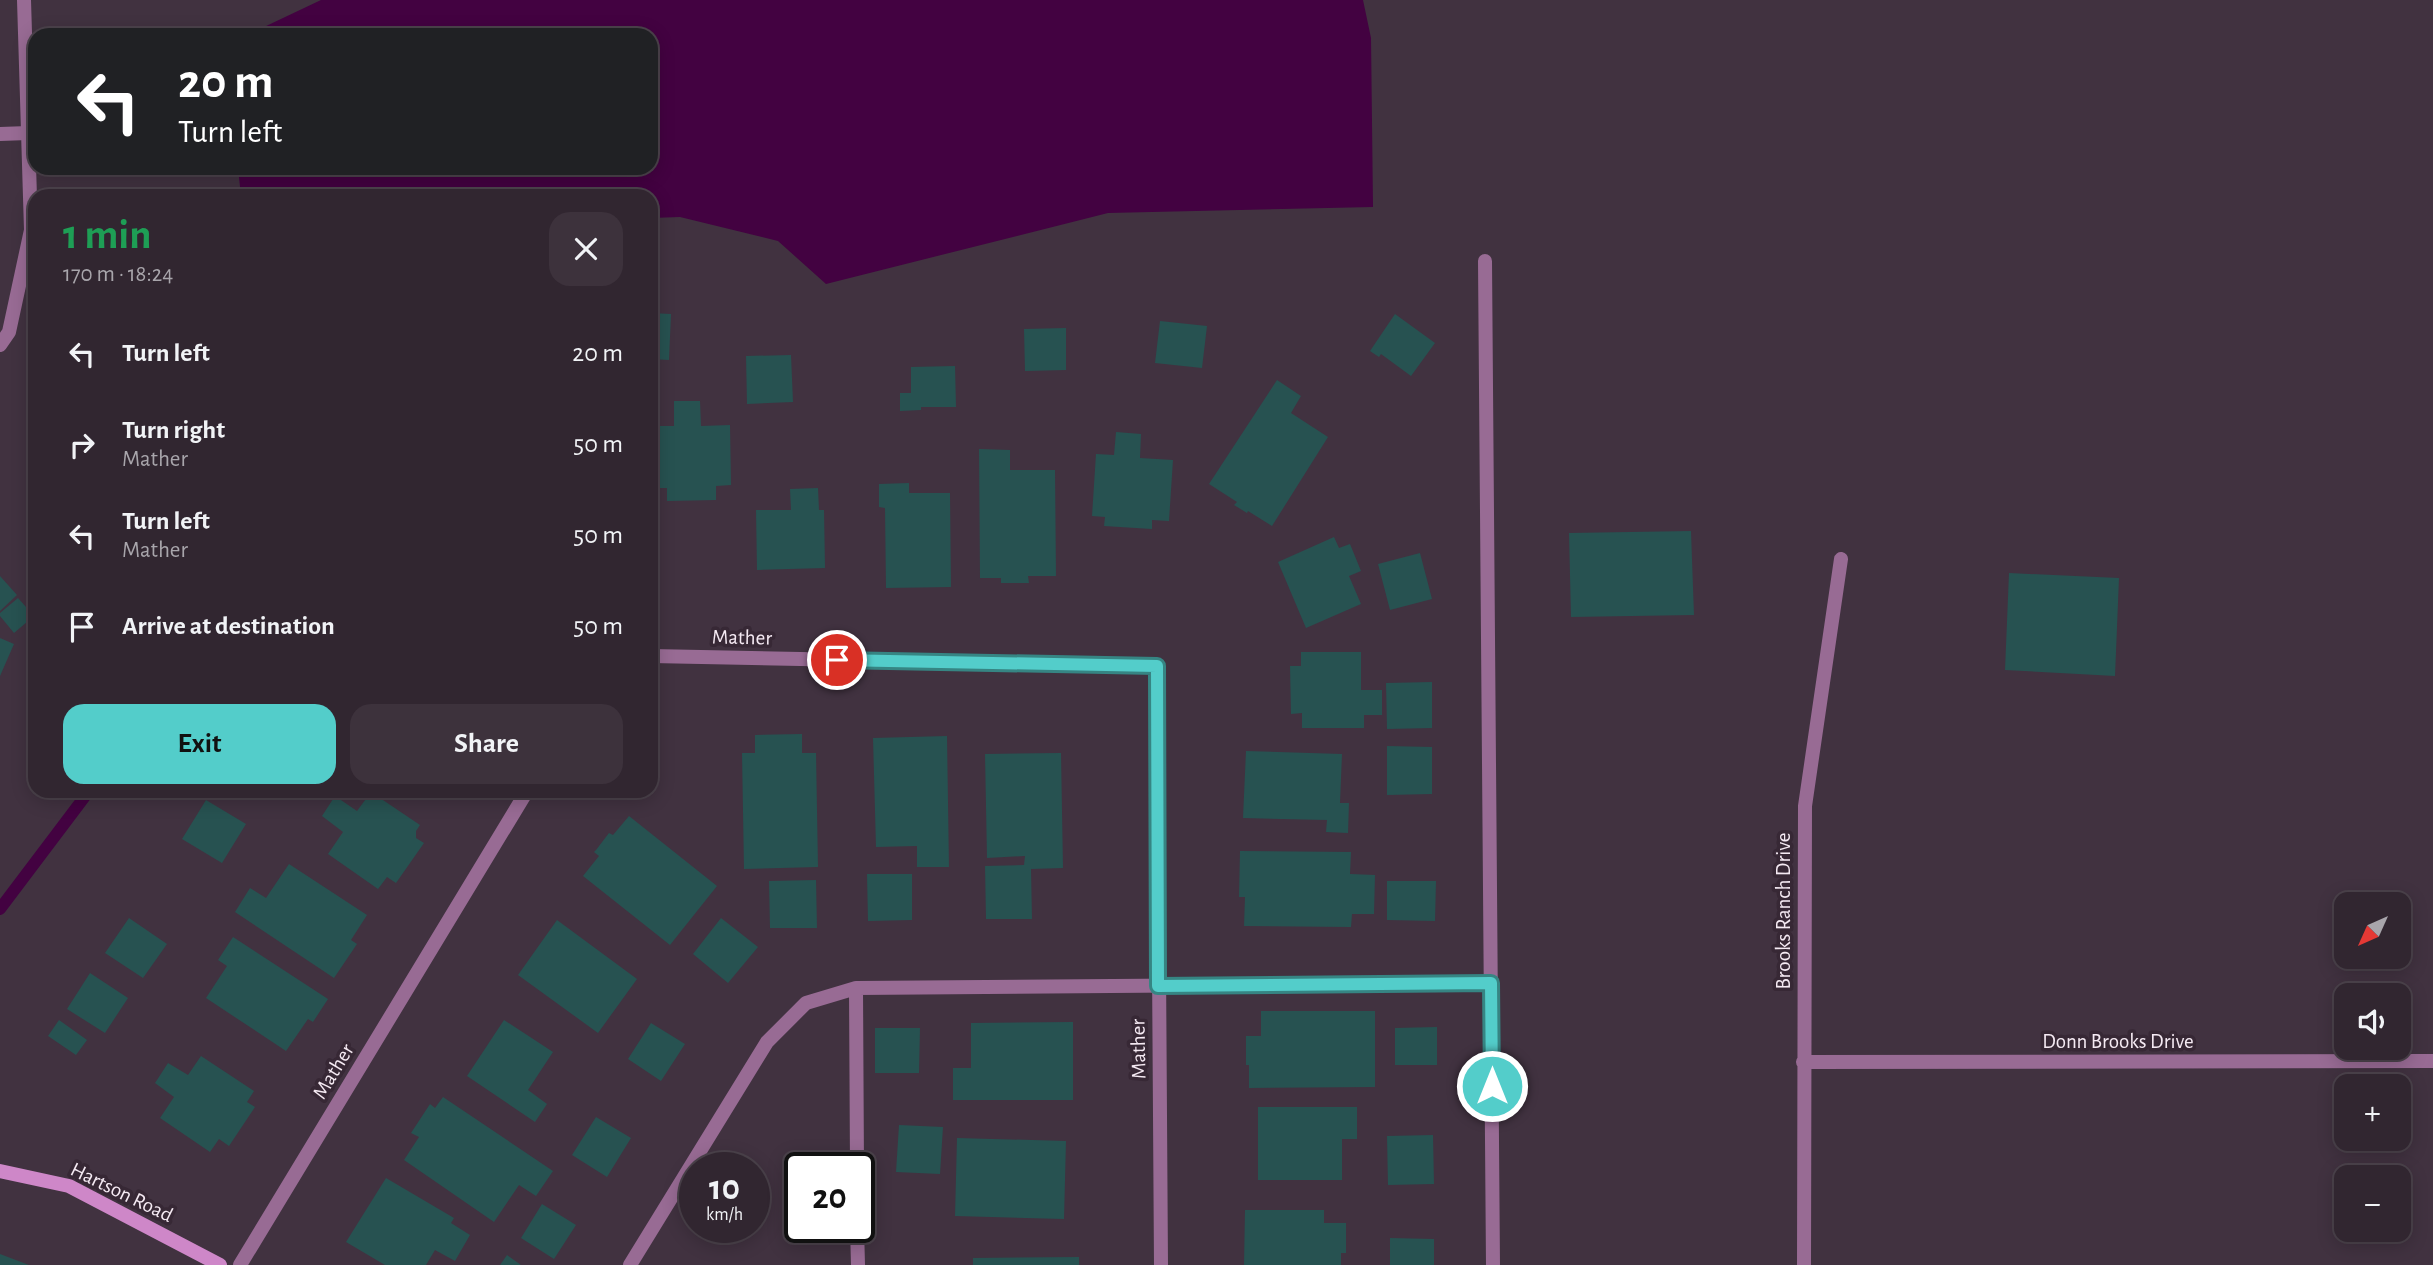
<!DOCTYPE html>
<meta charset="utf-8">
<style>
body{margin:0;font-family:"Alegreya Sans",sans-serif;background:#3d323c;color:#f1f3f6;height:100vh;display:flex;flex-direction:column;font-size:26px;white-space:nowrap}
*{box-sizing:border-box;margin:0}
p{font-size:23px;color:#a8a5ab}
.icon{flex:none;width:38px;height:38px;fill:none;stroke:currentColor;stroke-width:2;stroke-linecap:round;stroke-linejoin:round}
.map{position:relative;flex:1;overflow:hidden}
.drawer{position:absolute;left:28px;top:189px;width:630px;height:609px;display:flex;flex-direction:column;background:#312630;border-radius:21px;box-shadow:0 4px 18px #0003,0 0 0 2px #4c434c}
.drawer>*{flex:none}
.top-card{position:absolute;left:28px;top:28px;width:630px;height:147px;border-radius:21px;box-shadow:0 4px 18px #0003,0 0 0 2px #4c434c;background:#202124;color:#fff;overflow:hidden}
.needle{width:46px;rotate:225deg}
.fabs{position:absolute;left:2334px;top:892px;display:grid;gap:14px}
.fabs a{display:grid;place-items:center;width:77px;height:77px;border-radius:14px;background:#312630;box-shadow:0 4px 18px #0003,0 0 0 2px #4c434c;font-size:35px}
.speed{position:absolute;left:679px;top:1152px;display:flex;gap:14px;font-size:35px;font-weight:700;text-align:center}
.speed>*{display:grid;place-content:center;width:91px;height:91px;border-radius:50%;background:#312630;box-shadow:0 4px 18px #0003,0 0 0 2px #4c434c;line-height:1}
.speed small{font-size:18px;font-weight:400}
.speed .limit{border:4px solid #111;border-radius:10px;background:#fff;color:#111}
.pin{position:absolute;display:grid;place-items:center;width:60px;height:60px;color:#fff;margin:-30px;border:4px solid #fff;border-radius:50%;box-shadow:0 2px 7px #0007}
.me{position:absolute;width:77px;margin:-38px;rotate:0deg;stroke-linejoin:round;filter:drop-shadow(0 0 5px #0008)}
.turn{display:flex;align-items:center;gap:24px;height:147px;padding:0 35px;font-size:32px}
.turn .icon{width:91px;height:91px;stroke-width:2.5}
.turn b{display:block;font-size:49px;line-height:60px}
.round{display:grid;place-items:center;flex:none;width:74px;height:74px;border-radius:21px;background:#3d323c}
.headline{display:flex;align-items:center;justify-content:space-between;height:119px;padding:0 35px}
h1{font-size:42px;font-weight:700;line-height:52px;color:#1e9e55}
.primary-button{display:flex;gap:14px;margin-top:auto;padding:14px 35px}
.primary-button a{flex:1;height:80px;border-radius:21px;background:#53cdca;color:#111;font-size:28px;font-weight:700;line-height:80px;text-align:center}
.primary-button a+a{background:#3d323c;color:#f1f3f6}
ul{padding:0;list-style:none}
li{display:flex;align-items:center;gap:21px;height:91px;padding:0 35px}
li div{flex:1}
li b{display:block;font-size:26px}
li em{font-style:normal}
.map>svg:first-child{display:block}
.water{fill:#430241}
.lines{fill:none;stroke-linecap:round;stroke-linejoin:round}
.stream{stroke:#430241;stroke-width:12}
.building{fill:#275251}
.lane{stroke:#986b94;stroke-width:14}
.street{stroke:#986b94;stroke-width:14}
.secondary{stroke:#ce87c8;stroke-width:14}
.route-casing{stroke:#368583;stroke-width:18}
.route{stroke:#53cdca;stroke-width:12}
.labels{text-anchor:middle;stroke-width:7;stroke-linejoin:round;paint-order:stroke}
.street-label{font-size:21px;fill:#f5eaf3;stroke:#372835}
</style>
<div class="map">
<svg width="2433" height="1265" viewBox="0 0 2433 1265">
<rect width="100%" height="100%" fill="#413240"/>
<path class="water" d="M321,0H1363L1371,38L1373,207L1108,213L826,284L778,241L680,217L651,218V196H241L238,168H651V35H247Z"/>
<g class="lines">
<path class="stream" d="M0,909L89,791"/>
</g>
<path class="building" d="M651,313L671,314L669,360L651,359Z
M1395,314L1435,343L1411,376L1381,354L1379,357L1370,351Z
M1160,321L1207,326L1202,368L1155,363Z
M1066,328V370L1025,371L1024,329Z
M791,355L793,402L747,404L746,356Z
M955,366L956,407H921V410L900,411V393H911V367Z
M1277,380L1301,396L1291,413L1328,437L1272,526L1248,511L1247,513L1234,505L1237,502L1209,484Z
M674,401H700L701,426L730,425L731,485L716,486V500L667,501V488H657L655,426H674Z
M1116,432L1141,434L1140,458L1173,460L1169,521L1152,520V529L1104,526L1105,517L1092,516L1096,454L1114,455Z
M979,449L1010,450V470H1055L1056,576H1028L1029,583H1001V578H980Z
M909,483V493H950L951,587L886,588L885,508L879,507V484Z
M818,488L819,510H824L825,568L757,570L756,510H791L790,489Z
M1691,531L1694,615L1571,617L1569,533Z
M1334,537L1339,548L1350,544L1361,571L1349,576L1361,604L1306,628L1278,562Z
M1420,553L1432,599L1390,610L1378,564Z
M2009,573L2119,578L2115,676L2005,670Z
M0,576L17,595L0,611Z
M18,598L34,616L14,633L0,616V613Z
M0,638L14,644L0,676Z
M1301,652H1361V690H1382V715H1364V728H1302V713L1291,714L1290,666H1301Z
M1432,682V728L1387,729L1386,683Z
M802,734V753H816L818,867L744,869L742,753H755V735Z
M947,736L949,867H917V846L876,847L873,738Z
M1387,746L1432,747V794L1387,795Z
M1246,751L1342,754L1340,803H1349L1348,833L1326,832L1327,820L1243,818Z
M1061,753L1063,868L1031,869L1032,919H986L985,866L1024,865L1025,856L987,858L985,754Z
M371,792L420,825L416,831V838L424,843L396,883L387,877L378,889L328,854L343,832L322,816L335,796L357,811Z
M206,800L246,824L222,863L182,839Z
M629,816L717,886L670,945L583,876L599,856L594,852L596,850L609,833L613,835Z
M1240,851L1351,852L1350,874L1375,875L1374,914H1352L1351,927L1244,926L1245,897H1239Z
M289,864L367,915L351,940L357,944L334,978L235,912L250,888L266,898Z
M867,874H912V920L868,921Z
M816,880L817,928H770L769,881Z
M1387,881H1436L1435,921L1387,920Z
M129,918L167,944L143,978L105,953Z
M721,918L758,947L728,983L693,954Z
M557,920L637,979L598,1033L518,975Z
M233,937L328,999L313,1022L308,1019L286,1051L206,998L227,966L218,960Z
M90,973L128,998L105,1033L67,1009Z
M1261,1011H1375V1087L1249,1088V1065H1246V1036H1261Z
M59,1020L87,1040L76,1055L48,1036Z
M504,1020L553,1052L528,1090L547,1104L535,1122L467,1076Z
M1073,1022V1100H953V1068H971V1023Z
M651,1023L685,1044L661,1081L628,1059Z
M1437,1027V1065H1395V1028Z
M875,1028H920L919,1073H875Z
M201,1056L254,1091L247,1102L255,1107L229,1146L219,1139L210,1152L160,1118L174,1097L155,1083L168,1063L188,1075Z
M443,1097L553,1171L536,1196L519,1185L494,1222L404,1160L419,1137L411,1133L430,1104L435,1108Z
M1258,1107H1357V1139H1342V1180H1258Z
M596,1117L631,1138L607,1177L572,1155Z
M899,1125L943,1127L940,1174L896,1172Z
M1433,1135L1434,1184L1388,1185L1387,1136Z
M957,1138L1066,1141L1064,1219L955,1216Z
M386,1178L454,1218L451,1223L470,1235L455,1261L435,1250L426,1265H385L346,1242Z
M542,1204L576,1225L554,1259L521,1238Z
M1245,1210H1324V1223H1346V1253H1341V1265H1244Z
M1390,1238L1434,1239V1265H1390Z
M0,1254L29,1265H0Z
M507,1255L521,1265H500Z
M1079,1257V1265H973V1258Z"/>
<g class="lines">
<path class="lane" d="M0,134L28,133
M1485,261L1493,1265
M856,988L857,1167
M857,1227L858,1265
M630,1265L767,1042L806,1003L856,988L1491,983"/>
<path class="street" d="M0,345L9,332L31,230L24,0
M651,656L1157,666L1161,1265
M1803,1062L2433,1061
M240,1265L527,791
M1804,1265L1805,806L1841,559"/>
<path class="secondary" d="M0,1171L69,1186L220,1265"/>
</g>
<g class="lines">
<g class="route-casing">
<path id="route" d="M837,660L1157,666L1158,986L1491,983L1492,1086"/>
</g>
<use href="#route" class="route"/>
</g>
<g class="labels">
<g class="street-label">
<text transform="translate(742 637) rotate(1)" y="7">Mather</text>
<text transform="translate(1783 911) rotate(-90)" y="7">Brooks Ranch Drive</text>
<text x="2118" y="1048">Donn Brooks Drive</text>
<text transform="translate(1138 1049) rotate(-91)" y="7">Mather</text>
<text transform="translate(333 1071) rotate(-59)" y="7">Mather</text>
<text transform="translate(122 1192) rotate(26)" y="7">Hartson Road</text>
</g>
</g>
</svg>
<div class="fabs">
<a><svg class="needle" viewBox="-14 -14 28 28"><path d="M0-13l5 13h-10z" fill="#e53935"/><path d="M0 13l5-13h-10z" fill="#a8a5ab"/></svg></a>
<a><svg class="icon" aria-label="sound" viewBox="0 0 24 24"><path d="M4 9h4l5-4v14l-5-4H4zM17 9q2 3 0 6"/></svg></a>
<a>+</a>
<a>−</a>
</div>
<div class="speed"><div>10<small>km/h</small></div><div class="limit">20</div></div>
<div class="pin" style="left:837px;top:660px;background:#d93025"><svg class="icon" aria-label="arrive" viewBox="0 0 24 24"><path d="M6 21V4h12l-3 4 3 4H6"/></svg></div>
<svg class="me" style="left:1492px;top:1086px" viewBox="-20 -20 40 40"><circle r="17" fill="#53cdca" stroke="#fff" stroke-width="3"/><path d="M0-11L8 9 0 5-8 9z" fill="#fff"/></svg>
<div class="top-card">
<div class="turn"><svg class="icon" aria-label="left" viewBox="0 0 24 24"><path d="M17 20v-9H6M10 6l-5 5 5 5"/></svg><div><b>20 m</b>Turn left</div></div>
</div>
<section class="drawer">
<div class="headline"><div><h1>1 min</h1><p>170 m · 18:24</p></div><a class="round"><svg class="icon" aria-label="close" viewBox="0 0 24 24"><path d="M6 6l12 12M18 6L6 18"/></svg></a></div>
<ul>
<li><svg class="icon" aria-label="left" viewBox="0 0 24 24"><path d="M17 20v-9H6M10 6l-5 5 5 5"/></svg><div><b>Turn left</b></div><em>20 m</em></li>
<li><svg class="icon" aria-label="right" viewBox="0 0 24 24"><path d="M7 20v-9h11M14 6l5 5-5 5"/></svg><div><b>Turn right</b><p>Mather</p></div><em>50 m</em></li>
<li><svg class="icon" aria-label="left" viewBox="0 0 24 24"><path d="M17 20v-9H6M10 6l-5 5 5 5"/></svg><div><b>Turn left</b><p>Mather</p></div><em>50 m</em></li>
<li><svg class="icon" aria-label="arrive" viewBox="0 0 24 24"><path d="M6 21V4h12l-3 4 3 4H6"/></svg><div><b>Arrive at destination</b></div><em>50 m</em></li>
</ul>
<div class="primary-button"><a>Exit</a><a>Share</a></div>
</section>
</div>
